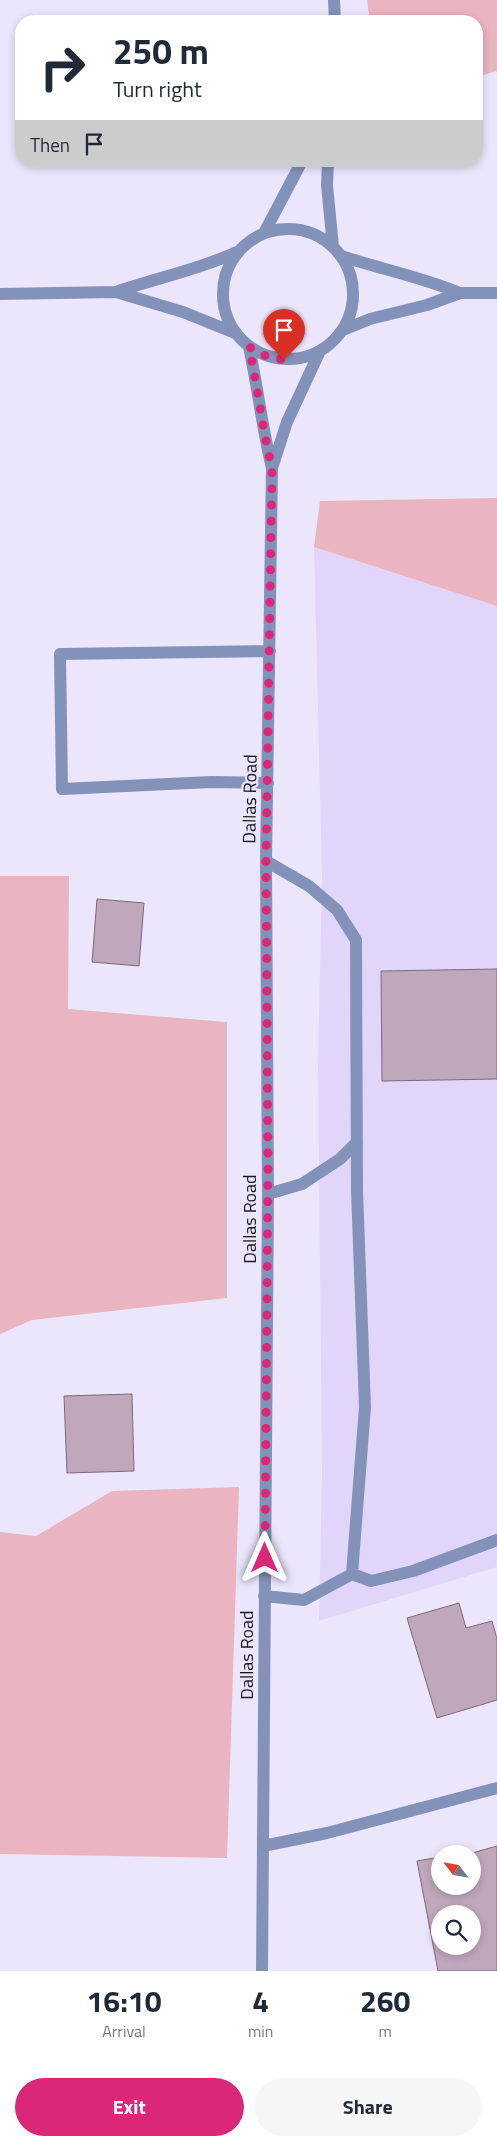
<!DOCTYPE html>
<style>
body{margin:0;font-family:"Titillium Web",sans-serif;background:#f6f6f7;color:#1f2937;height:100vh;display:flex;flex-direction:column;font-size:19px;white-space:nowrap}
*{box-sizing:border-box;margin:0}
p{font-size:16px;color:#747a83}
.icon{flex:none;width:28px;height:28px;fill:none;stroke:currentColor;stroke-width:2;stroke-linecap:round;stroke-linejoin:round}
.map{position:relative;height:1971px;overflow:hidden}
.drawer{display:flex;flex-direction:column;background:#fff;flex:1}
.drawer>*{flex:none}
.top-card{position:absolute;left:15px;top:15px;width:468px;height:152px;border-radius:20px;box-shadow:0 2px 8px #0003;background:#fff;color:#1f2937;overflow:hidden}
.needle{width:32px;rotate:301deg}
.fabs{position:absolute;left:431px;top:1845px;display:grid;gap:10px}
.fabs a{display:grid;place-items:center;width:50px;height:50px;border-radius:50%;background:#fff;box-shadow:0 2px 8px #0003;font-size:25px}
.pin{position:absolute;display:grid;place-items:center;width:42px;height:42px;color:#fff;margin:-51px -21px;border-radius:50% 50% 50% 0;rotate:-45deg;box-shadow:0 0 5px #0007}
.pin .icon{rotate:45deg}
.me{position:absolute;width:55px;margin:-28px;rotate:0deg;stroke-linejoin:round;filter:drop-shadow(0 0 4px #0008)}
.turn{display:flex;align-items:center;gap:18px;height:105px;padding:0 15px;font-size:22px}
.turn .icon{width:65px;height:65px;stroke-width:2.5}
.turn b{display:block;font-size:35px;line-height:42px}
.then{display:flex;align-items:center;height:48px;padding:0 15px;background:#0003;gap:10px;font-size:19px}
.eta{display:flex;justify-content:space-evenly;align-items:center;height:85px;text-align:center}
.eta b{font-size:30px;font-weight:700;line-height:35px}
.cta{display:flex;gap:10px;margin-top:auto;padding:10px 15px}
.cta a{flex:1;height:58px;border-radius:30px;background:#db2777;color:#fff;font-size:20px;font-weight:700;line-height:58px;text-align:center}
.cta a+a{background:#f6f6f7;color:#1f2937}
.map>svg:first-child{display:block}
.built{fill:#e1d6fa}
.green{fill:#eab4c1}
.building{fill:#bfa7bc;stroke:#7f687b;fill-rule:evenodd}
.lines{fill:none;stroke-linecap:round;stroke-linejoin:round}
.minor{stroke:#8392b8;stroke-width:12}
.route{stroke:#db2777;stroke-width:9;stroke-dasharray:0 16.2}
.labels{text-anchor:middle;stroke-width:4.5;stroke-linejoin:round;paint-order:stroke}
.street-label{font-size:18px;fill:#1a1620;stroke:#ece6fd}
</style>
<div class="map">
<svg width="497" height="1971" viewBox="0 0 497 1971">
<rect width="100%" height="100%" fill="#ece6fd"/>
<path class="built" d="M314,547L497,606V1567L319,1621L322,1473L318,1065L322,876Z"/>
<path class="green" d="M367,0H497V71L476,77V21H370Z
M497,498V606L314,547L320,501Z
M0,876H69L68,1009L227,1022V1298L32,1320L0,1334Z
M239,1487L227,1858L0,1854V1532L36,1536L112,1491Z"/>
<path class="building" d="M97,899L144,903L139,966L92,962Z
M497,969V1079L382,1081L381,971Z
M132,1394L134,1471L67,1473L64,1396Z
M459,1603L466,1628L492,1621L497,1639V1700L437,1718L407,1618Z
M497,1846V1971H438L417,1861L440,1857V1886H472V1854H455L472,1851V1853ZM440,1914H472V1946H440Z"/>
<g class="lines">
<path class="minor" d="M334,0L335,21
M328,161L327,185L333,247
M223 294a65 65 0 1 1 130 0a65 65 0 1 1-130 0Z
M264,233L302,161
M341,256C381,269 422,277 460,293
M116,292C156,278 198,270 237,252
M0,294L116,292L183,312L235,333
M343,330L370,319L427,305L460,293H497
M249,347C258,388 262,428 272,468L287,422L320,351
M268,783L211,782L62,789L60,654L270,651
M268,1194L302,1184L340,1159L357,1142
M352,1574L371,1581L413,1571L497,1540
M264,1596L304,1600L352,1574L365,1407L357,1191L356,940L337,910L309,886L266,861
M263,1846L327,1833L497,1788
M262,1971L268,1194L266,861L272,468"/>
</g>
<g class="lines">
<path class="route" d="M265,1558L268,1163L266,861L272,468C262,428 258,388 249,347L266,356L284,360"/>
</g>
<g class="labels">
<g class="street-label">
<text transform="translate(250 799) rotate(-89)" y="6">Dallas Road</text>
<text transform="translate(250 1219) rotate(-90)" y="6">Dallas Road</text>
<text transform="translate(247 1655) rotate(-90)" y="6">Dallas Road</text>
</g>
</g>
</svg>
<div class="fabs">
<a><svg class="needle" viewBox="-14 -14 28 28"><path d="M0-13l5 13h-10z" fill="#e53935"/><path d="M0 13l5-13h-10z" fill="#747a83"/></svg></a>
<a><svg class="icon" aria-label="search" viewBox="0 0 24 24"><circle cx="10" cy="10" r="6"/><path d="M15 15l6 6"/></svg></a>
</div>
<div class="pin" style="left:284px;top:360px;background:#d93025"><svg class="icon" aria-label="arrive" viewBox="0 0 24 24"><path d="M6 21V4h12l-3 4 3 4H6"/></svg></div>
<svg class="me" style="left:265px;top:1558px" viewBox="-20 -20 40 40"><path d="M0-17L14 15 0 8-14 15z" fill="#db2777" stroke="#fff" stroke-width="4"/></svg>
<div class="top-card">
<div class="turn"><svg class="icon" aria-label="right" viewBox="0 0 24 24"><path d="M7 20v-9h11M14 6l5 5-5 5"/></svg><div><b>250 m</b>Turn right</div></div>
<div class="then">Then<svg class="icon" aria-label="arrive" viewBox="0 0 24 24"><path d="M6 21V4h12l-3 4 3 4H6"/></svg></div>
</div>
</div>
<section class="drawer">
<div class="eta">
<div><b>16:10</b><p>Arrival</p></div>
<div><b>4</b><p>min</p></div>
<div><b>260</b><p>m</p></div>
</div>
<div class="cta"><a>Exit</a><a>Share</a></div>
</section>
